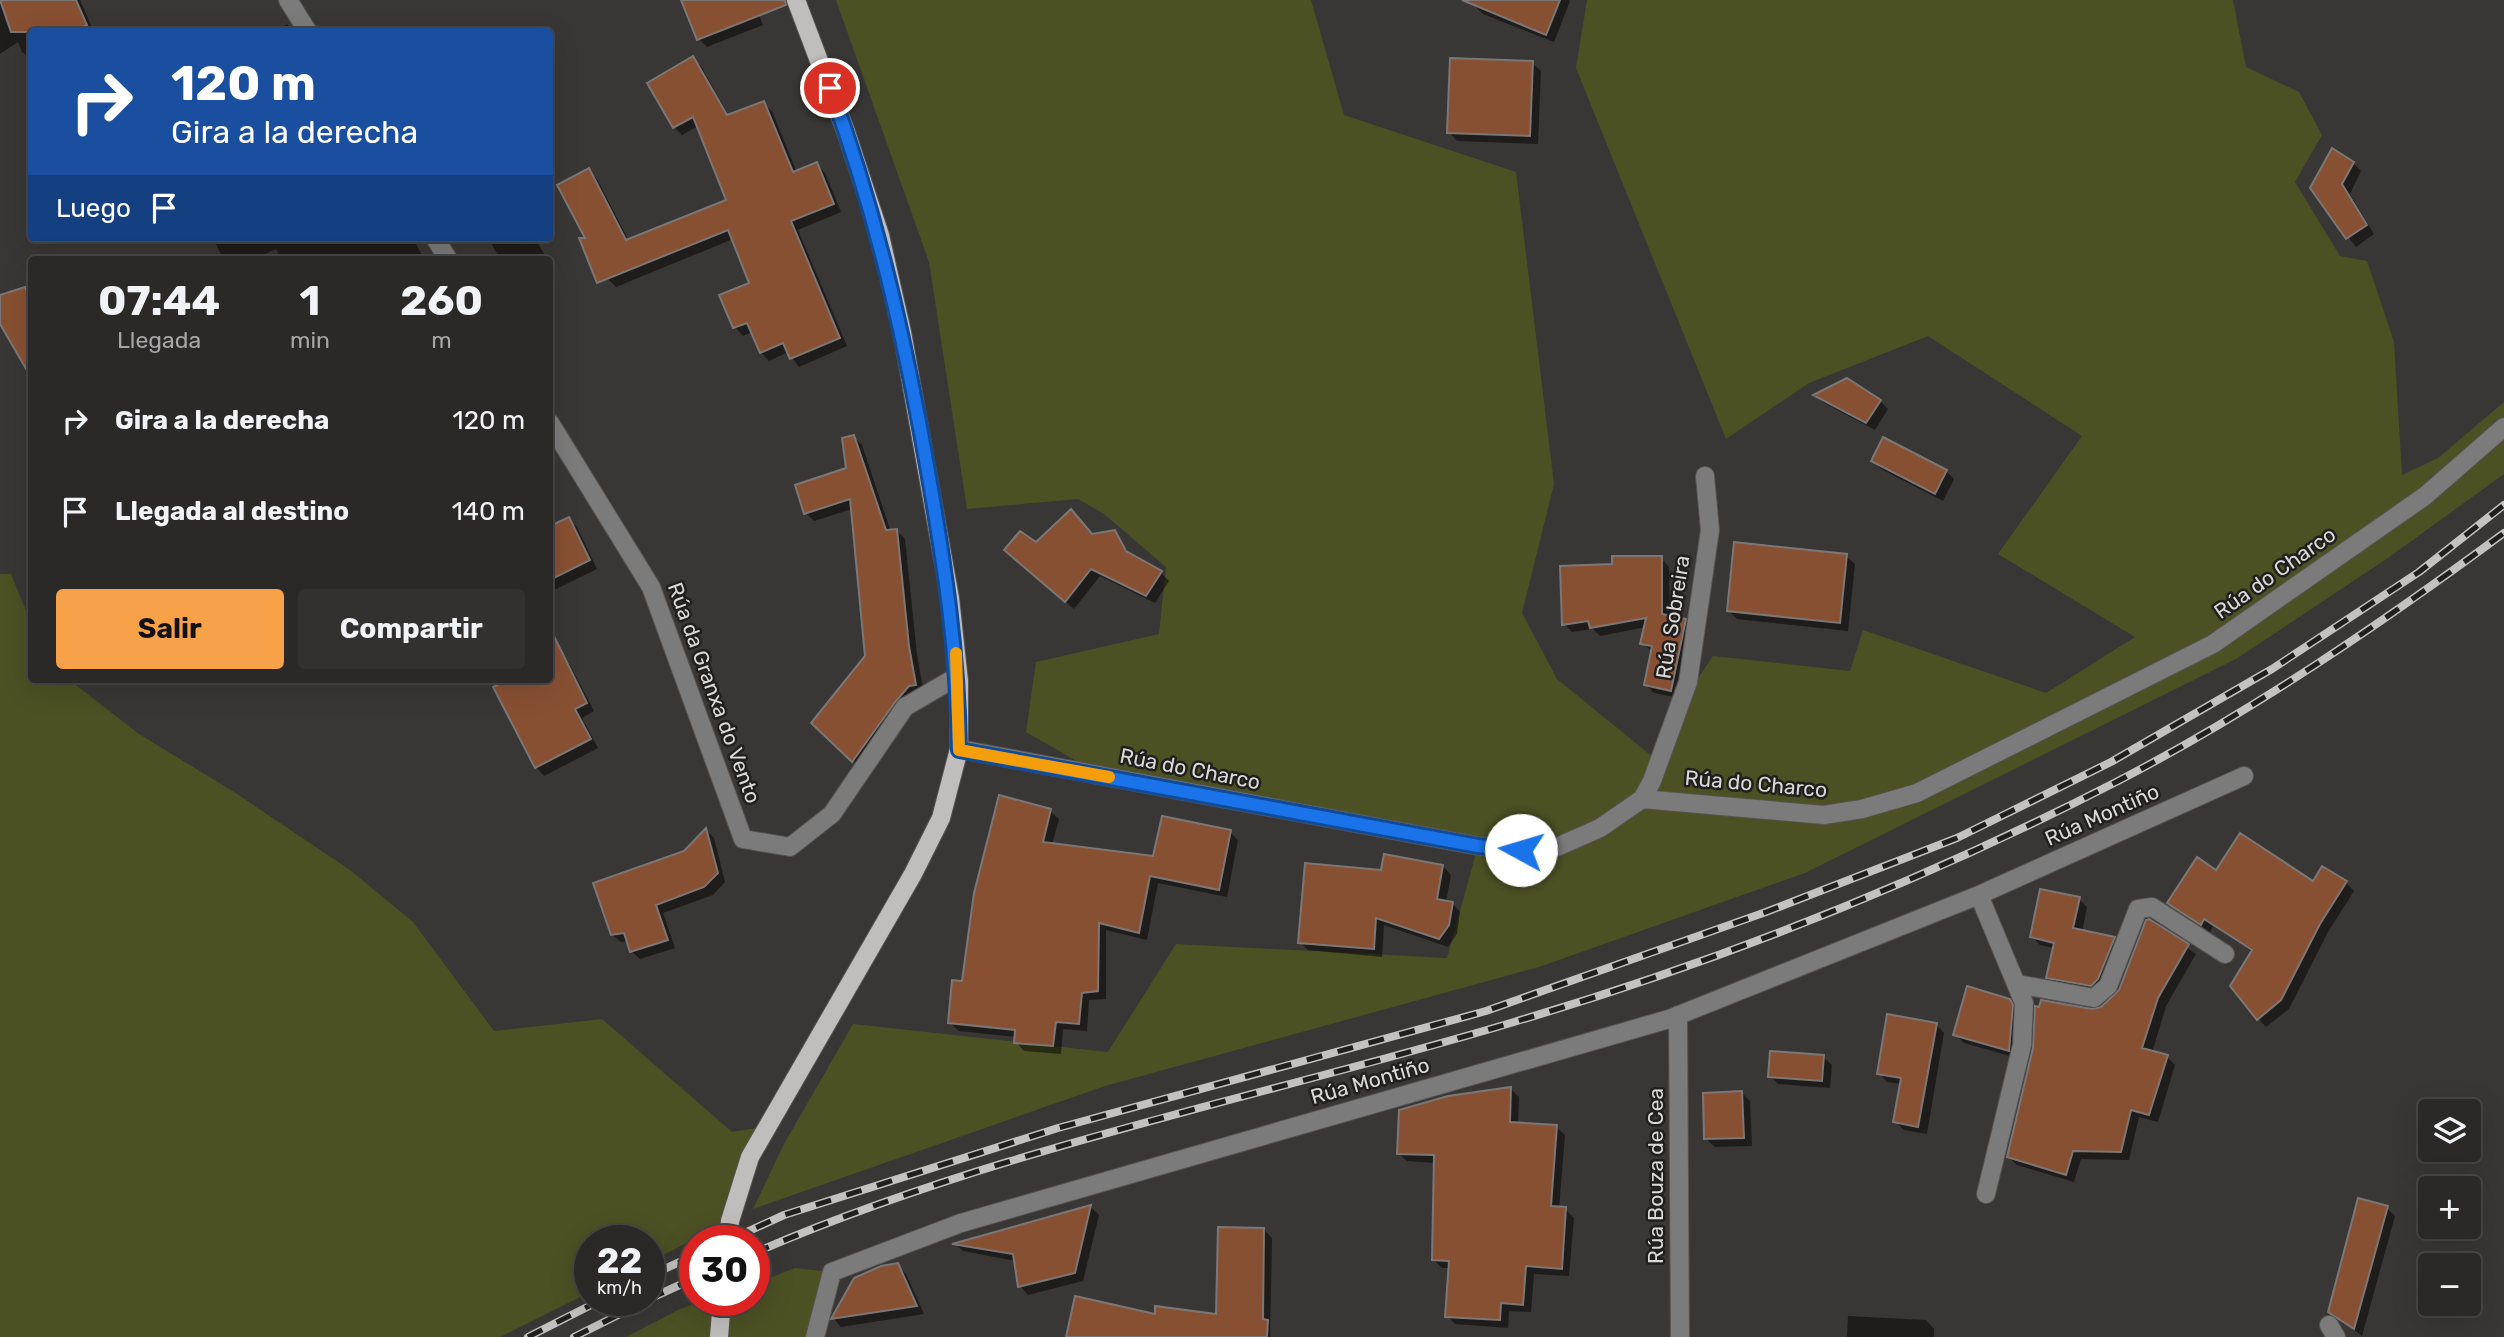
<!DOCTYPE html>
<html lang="es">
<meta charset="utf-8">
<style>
body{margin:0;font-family:Rubik,sans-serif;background:#333130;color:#f1f3f6;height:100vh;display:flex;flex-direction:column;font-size:26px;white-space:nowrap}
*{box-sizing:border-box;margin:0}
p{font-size:23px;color:#a6a6a8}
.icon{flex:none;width:38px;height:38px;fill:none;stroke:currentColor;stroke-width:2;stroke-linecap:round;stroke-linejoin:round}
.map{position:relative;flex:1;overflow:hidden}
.sheet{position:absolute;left:28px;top:256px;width:525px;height:427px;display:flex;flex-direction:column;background:#2b2928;border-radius:7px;box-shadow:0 7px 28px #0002,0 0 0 2px #474545}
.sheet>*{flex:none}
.top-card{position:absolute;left:28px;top:28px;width:525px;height:214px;border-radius:7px;box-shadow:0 7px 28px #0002,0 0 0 2px #474545;background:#1a4fa0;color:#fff;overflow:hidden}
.buttons{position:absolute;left:2418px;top:1099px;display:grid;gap:14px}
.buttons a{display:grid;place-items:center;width:63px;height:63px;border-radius:7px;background:#2b2928;box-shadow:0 7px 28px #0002,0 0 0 2px #474545;font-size:35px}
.speed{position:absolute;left:574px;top:1225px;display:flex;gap:14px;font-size:35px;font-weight:700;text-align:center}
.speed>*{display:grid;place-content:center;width:91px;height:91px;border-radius:50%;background:#2b2928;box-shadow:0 7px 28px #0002,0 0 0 2px #474545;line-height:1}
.speed small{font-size:18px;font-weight:400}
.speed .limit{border:10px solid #d22;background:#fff;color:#111}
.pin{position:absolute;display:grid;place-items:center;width:60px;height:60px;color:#fff;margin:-30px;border:4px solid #fff;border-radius:50%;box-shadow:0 2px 7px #0007}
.me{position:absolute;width:77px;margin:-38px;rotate:276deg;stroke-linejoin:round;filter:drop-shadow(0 0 5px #0008)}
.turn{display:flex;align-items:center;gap:24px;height:147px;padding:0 28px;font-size:32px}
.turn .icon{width:91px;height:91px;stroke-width:2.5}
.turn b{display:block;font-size:49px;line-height:60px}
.then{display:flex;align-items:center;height:66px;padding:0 28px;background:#0003;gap:14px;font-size:26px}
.eta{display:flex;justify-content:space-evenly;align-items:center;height:119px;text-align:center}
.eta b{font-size:42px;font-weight:700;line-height:49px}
.cta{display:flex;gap:14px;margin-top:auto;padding:14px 28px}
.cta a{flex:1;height:80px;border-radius:7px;background:#f7a248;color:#111;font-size:28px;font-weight:700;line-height:80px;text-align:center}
.cta a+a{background:#333130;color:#f1f3f6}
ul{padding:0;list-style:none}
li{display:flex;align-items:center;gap:21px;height:91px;padding:0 28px}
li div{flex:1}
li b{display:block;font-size:26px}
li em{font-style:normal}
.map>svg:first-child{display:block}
.green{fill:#4b5123}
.shadow{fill:#0007}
.building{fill:#885033;stroke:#7b7776;stroke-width:2}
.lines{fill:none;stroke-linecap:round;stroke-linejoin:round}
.minor-casing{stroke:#565452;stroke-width:20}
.major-casing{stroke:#565452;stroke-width:20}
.minor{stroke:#7c7b7b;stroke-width:18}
.major{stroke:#c0bdbd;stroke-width:18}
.rail-casing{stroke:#c3c2c1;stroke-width:8}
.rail{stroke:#201f1e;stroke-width:5;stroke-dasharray:16;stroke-linecap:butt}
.route-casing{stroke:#114b97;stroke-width:18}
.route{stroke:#1a73e8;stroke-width:12}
.slow{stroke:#f59e0b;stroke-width:12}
.labels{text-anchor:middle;stroke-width:5;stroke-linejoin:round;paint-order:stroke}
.street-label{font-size:21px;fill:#dad9d8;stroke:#201f1e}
</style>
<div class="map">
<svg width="2504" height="1337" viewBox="0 0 2504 1337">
<rect width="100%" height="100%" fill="#393735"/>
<path class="green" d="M836,0H1311L1344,115L1516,172L1554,484L1522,613L1557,679L1659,762L1679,707L1713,656L1850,671L1863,630L2046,693L2135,637L1998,554L2082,436L1928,336L1809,383L1726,439L1576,68L1587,0H2233L2246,67L2299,92L2322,135L2295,182L2340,256L2367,261L2394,342L2402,475L2438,458L2504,402V474L2388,558L2236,659L1805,873L1539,967L1105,1086L753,1209L784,1144L853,1024L1108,1052L1176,944L1447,958L1478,846L1101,775L1026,732L1036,662L1159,634L1166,567L1104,514L1078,499L967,509L929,262Z
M0,574H11L31,623L32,679H68L139,734L234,792L350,870L413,922L494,1031L602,1019L732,1132L768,1126L730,1221L649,1262V1241H590V1292L500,1337H0Z
M795,1268L832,1272L816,1337H626L680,1309L706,1300H754V1284Z"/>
<path class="shadow" d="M9,0H80L94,32H32V60L22,52L18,42L0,54V4Z
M683,0H753L763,25L707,47L699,39Z
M1477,0H1569L1570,1L1554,42L1483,14L1475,6Z
M287,24L294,32H274Z
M693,58L701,66L729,116L763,103L772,111L797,173L817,164L825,173L841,212L798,230L847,346L799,367L788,352L769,361L761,352L752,332L743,336L735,327L751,284L733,239L616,287L607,278L589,170L597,179L629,241L729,200L698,126L682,135L674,127Z
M1532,63L1541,71L1538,144L1457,141L1449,132Z
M2353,163L2361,171L2350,194L2374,234L2356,247L2312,188Z
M213,238H413L424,259H281L276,249L255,259H223Z
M488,238H535L547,259H500Z
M550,263L554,271L550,274Z
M1816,396L1880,401L1888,409L1875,430L1824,403Z
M854,437L862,445L891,532L897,531L905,539L917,655L924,693L862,768L822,732L867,656L852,509L814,521L806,513L848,469Z
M1873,461L1946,471L1954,479L1943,501L1881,469Z
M568,519L577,527L597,569L550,592V528Z
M1114,532L1131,556L1161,573L1169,581L1155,603L1100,576L1074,609L1015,558L1036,544Z
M1846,556L1855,564L1848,631L1737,619L1729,611Z
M1661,558L1669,567L1670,617L1685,620L1693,629L1679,698L1654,693L1646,685L1653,652L1642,643L1646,627L1600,636L1593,629L1572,632L1564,624L1614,565Z
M561,654L569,663L594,711L582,718L598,748L544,776L536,767L491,679H550V660Z
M1050,811L1059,819L1052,845L1155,857L1230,832L1238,840L1227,897L1158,883L1147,940L1106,930V999L1089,1000L1087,1031L1063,1029L1061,1054L1024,1051L1016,1042V1037L959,1031L950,1023L963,983Z
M706,830L714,838L725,882L713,895L663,913L675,948L640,959L631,951L629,941L621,942L612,934Z
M1443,866L1451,875L1446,902L1452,903L1460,912L1457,934L1448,947L1384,925L1382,957L1308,950L1300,942L1382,872Z
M2217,872L2313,884L2346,883L2354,891L2328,932L2289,1009L2266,1027L2258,1018L2253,952L2213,926L2210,932L2170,903Z
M2079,899L2087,907L2082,932L2114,939L2122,947L2100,993L2056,986L2048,977L2054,948L2040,945L2032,937Z
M2149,921L2196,954L2166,1006L2152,1053L2167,1057L2175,1065L2158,1122L2139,1117L2129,1160L2081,1159L2074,1182L2017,1165L2008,1157L2092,1011L2102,1008L2120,991Z
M2009,1000L2018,1009L2017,1058L1964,1043L1955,1034Z
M1936,1024L1944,1033L1927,1134L1904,1130L1895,1121L1902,1084L1887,1082L1879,1073Z
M1823,1057L1832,1065L1830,1088L1778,1084L1770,1076Z
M1511,1089L1519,1097L1518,1124L1556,1127L1565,1135L1559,1209H1565L1574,1218L1569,1276L1534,1274L1531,1312L1509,1311L1508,1328L1455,1324L1447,1316L1450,1268H1442L1433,1259L1436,1163L1407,1161L1398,1153Z
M1742,1093L1750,1101L1752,1146L1715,1147L1706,1139Z
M1091,1207L1099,1215L1083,1281L1028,1295L1020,1286L1016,1261L963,1251L956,1245Z
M2387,1208L2395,1216L2362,1336L2329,1311Z
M1264,1230L1272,1238L1270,1337H1068L1156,1316H1218Z
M897,1265L906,1274L924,1314L841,1327L834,1319L855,1279Z
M1848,1316L1926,1320L1934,1329V1337H1847Z"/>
<path class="building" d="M0,0H76L87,25L72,32H11Z
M681,0H785L786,5L697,40Z
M1462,0H1560L1546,35Z
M693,56L727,115L764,101L793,172L817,162L834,204L791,221L840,338L790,359L783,343L760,353L747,323L733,328L719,295L749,283L728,230L597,283L579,238H585L557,185L589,168L626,240L726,200L693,117L673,128L647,83Z
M1450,58L1533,61L1530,136L1447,133Z
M2332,148L2354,162L2342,184L2367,225L2346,239L2310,188Z
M25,287L32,301V379L0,324V295Z
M1847,378L1881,400L1866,423L1813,395Z
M854,435L886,530L897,529L909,646L916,685L909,686L896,701L852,762L811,723L865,656L850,499L804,514L795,485L846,468L842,438Z
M1883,437L1947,470L1935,494L1871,461Z
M1071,509L1092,534L1115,530L1126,551L1162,571L1146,596L1091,569L1065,602L1004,550L1020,531L1036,542Z
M569,517L590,560L550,580V526Z
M1734,542L1847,554L1840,623L1727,611Z
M1612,556H1662V614L1686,619L1671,691L1644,685L1652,646L1640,644L1646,618L1590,628L1588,621L1562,625L1560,566L1612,564Z
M550,628L587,703L575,709L591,739L535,768L493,687L509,679H550Z
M999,795L1051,809L1043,842L1153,856L1162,816L1231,830L1219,890L1150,876L1139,933L1099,923L1098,991L1082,993L1079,1024L1056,1022L1053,1046L1014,1043L1015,1030L948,1023L952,980L962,981L974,893Z
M706,828L718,873L704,887L656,905L668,940L630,952L624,933L611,935L593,883L684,851Z
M2240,833L2313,881L2322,866L2347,881L2320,924L2281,1000L2257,1020L2230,986L2252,950L2204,919L2201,925L2167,903L2197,857L2216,870Z
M1384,854L1443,865L1437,899L1453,902L1449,925L1439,939L1376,918L1374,949L1298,943L1305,863L1381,870Z
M2040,889L2080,897L2073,928L2115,937L2098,979L2091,986L2046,978L2054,943L2030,937Z
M2149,919L2189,944L2158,998L2142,1048L2168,1055L2149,1115L2131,1110L2121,1152L2073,1151L2066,1175L2007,1157L2033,1048L2035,1006L2039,1007L2041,1000L2092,1009L2101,1007L2119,990L2146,920Z
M1967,986L2010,999L2013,1005L2009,1051L1953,1035Z
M1887,1014L1937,1023L1918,1127L1893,1122L1901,1078L1877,1074Z
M1770,1051L1824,1055L1822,1081L1768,1077Z
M1511,1087L1510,1122L1557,1125L1551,1206L1566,1207L1562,1269L1526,1266L1523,1305L1501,1303L1500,1320L1445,1317L1449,1261L1432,1260L1434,1155L1397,1154L1399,1110L1448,1096Z
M1742,1091L1744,1138L1704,1139L1703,1093Z
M2358,1198L2388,1206L2354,1329L2328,1312Z
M1091,1205L1075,1273L1018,1287L1013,1254L952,1244Z
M1218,1227L1264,1228L1263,1319L1268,1320L1267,1337H1066L1075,1296L1155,1314V1306L1216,1314Z
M898,1263L917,1306L831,1319L854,1278L881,1266Z"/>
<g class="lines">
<g class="minor-casing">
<path id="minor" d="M288,0L308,32
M435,238L448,259
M550,423L651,587L743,839L790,847L832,814L905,707L958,676
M959,749L1478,846L1521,850L1557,847L1600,828L1642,799L1824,815L1862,809L1917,793L2213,644L2425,496L2504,427
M1642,799L1652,781L1688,682L1710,530L1705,476
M1979,895L2024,1003L2022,1045L1986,1194
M2017,984L2094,998L2108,986L2138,909L2152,907L2225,954
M1678,1015L1680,1337
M2329,1325L2336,1337
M815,1337L832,1272L961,1223L1669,1019L1979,895L2244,776"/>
</g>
<g class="major-casing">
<path id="major" d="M728,1241L730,1221L750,1157L913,874L941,818L959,749V681L950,598L902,332L880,235L846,132L796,0
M719,1337L722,1300"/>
</g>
<use href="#minor" class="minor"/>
<use href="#major" class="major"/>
<g class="rail-casing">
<path id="rail" d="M727,1241L784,1215L1058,1128L1486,1011L1766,912L1957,838L2111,762L2272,669L2419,572L2504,505
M754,1253C995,1149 1263,1097 1514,1022C1721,961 1926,880 2118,781C2253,711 2382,623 2504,533
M649,1276L695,1255
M649,1299L695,1278
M528,1337L601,1300
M574,1337L648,1300"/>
</g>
<use href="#rail" class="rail"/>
</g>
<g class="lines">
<g class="route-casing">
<path id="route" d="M830,88C876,212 904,336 927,466C944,562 958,652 959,750L1478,846L1521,850"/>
</g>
<use href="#route" class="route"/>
<path class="slow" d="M956,653L959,750L1109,777"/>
</g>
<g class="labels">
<g class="street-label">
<text transform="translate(2275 573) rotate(-35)" y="7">Rúa do Charco</text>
<text transform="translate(1673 617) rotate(-81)" y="7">Rúa Sobreira</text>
<text transform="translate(714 693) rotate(70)" y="7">Rúa da Granxa do Vento</text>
<text transform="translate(1190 769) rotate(11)" y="7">Rúa do Charco</text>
<text transform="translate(1756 784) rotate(5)" y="7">Rúa do Charco</text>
<text transform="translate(2102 815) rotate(-24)" y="7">Rúa Montiño</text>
<text transform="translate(1370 1081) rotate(-16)" y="7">Rúa Montiño</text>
<text transform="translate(1656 1176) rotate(-90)" y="7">Rúa Bouza de Cea</text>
</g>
</g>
</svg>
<div class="buttons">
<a><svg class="icon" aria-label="layers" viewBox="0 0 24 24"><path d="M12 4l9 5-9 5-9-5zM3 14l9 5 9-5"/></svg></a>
<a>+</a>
<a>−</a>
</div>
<div class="speed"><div>22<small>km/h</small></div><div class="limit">30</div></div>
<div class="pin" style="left:830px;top:88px;background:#d93025"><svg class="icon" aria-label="arrive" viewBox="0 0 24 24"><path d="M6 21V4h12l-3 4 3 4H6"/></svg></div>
<svg class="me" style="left:1521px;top:850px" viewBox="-20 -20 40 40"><circle r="19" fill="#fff"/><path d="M0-13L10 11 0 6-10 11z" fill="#1a73e8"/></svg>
<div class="top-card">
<div class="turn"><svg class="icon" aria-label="right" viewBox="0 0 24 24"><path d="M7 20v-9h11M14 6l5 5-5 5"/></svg><div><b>120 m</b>Gira a la derecha</div></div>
<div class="then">Luego<svg class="icon" aria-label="arrive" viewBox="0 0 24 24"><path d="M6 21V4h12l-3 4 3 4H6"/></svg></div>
</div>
<section class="sheet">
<div class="eta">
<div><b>07:44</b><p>Llegada</p></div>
<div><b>1</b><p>min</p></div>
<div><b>260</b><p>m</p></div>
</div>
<ul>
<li><svg class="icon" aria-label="right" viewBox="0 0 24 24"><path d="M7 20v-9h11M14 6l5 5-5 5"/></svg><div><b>Gira a la derecha</b></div><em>120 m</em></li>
<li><svg class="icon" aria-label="arrive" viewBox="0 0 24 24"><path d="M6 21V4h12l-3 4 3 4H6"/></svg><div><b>Llegada al destino</b></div><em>140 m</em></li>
</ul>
<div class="cta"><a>Salir</a><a>Compartir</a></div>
</section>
</div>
